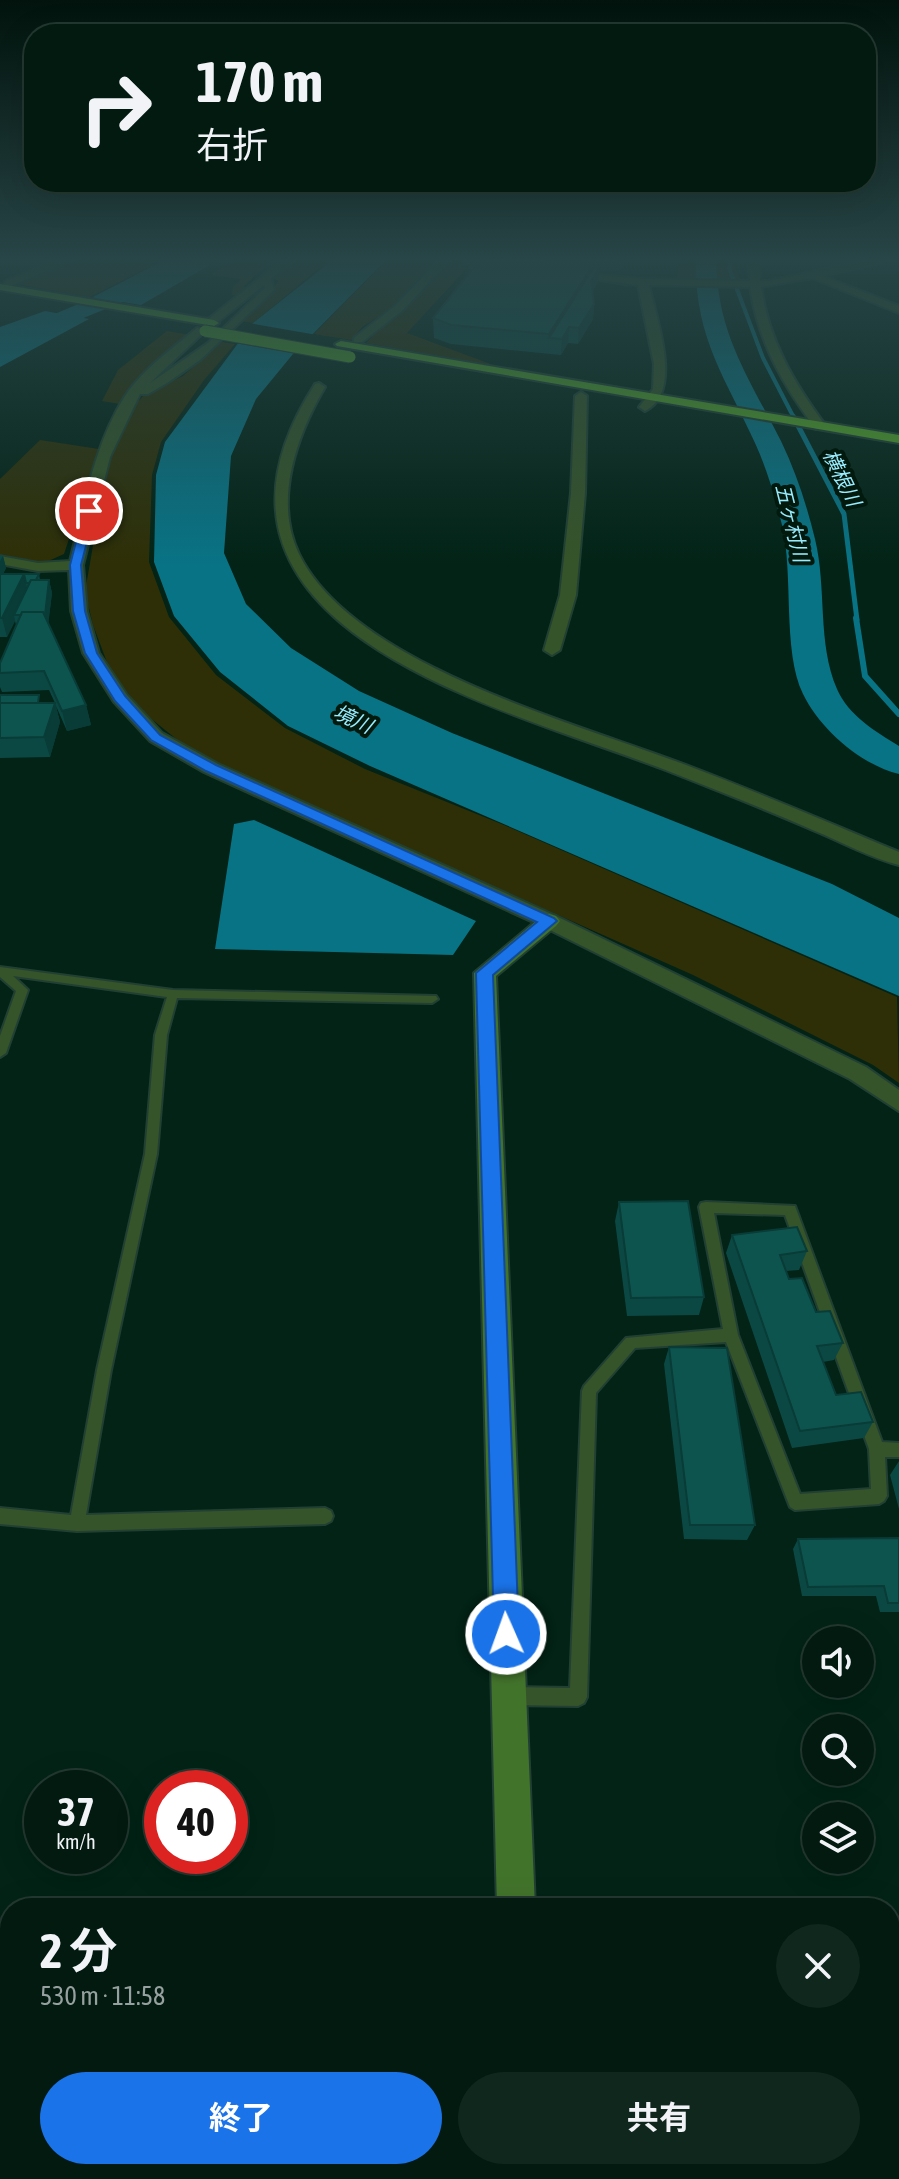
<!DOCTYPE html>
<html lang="ja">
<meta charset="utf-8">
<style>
body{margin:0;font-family:"Asap Condensed","Noto Sans JP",sans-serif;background:#10271e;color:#f1f3f6;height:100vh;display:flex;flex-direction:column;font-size:30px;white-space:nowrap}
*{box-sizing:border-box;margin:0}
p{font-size:26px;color:#96a19f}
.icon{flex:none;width:44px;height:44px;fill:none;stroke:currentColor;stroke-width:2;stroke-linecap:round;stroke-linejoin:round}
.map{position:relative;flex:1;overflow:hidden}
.sheet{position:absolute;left:0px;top:1898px;width:900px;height:282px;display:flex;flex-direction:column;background:#021a10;border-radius:32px 32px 0 0;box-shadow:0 8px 32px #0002,0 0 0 2px #233830}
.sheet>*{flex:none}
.banner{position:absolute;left:24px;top:24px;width:852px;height:168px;border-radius:32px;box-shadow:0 8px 32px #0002,0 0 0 2px #233830;background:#021a10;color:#f1f3f6;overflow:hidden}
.buttons{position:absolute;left:802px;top:1626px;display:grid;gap:16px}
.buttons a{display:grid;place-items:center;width:72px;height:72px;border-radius:50%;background:#021a10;box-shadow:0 8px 32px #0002,0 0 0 2px #233830;font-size:40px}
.speed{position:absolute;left:24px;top:1770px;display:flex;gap:16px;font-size:40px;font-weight:700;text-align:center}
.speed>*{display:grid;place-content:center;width:104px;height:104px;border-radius:50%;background:#021a10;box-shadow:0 8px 32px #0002,0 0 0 2px #233830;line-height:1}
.speed small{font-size:20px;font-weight:400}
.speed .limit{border:12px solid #d22;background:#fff;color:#111}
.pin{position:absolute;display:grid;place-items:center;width:68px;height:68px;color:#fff;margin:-34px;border:4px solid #fff;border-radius:50%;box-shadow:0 2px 8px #0007}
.me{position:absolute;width:88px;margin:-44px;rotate:358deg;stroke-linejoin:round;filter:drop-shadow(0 0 6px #0008)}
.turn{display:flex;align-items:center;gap:28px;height:168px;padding:0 40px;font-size:36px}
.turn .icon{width:104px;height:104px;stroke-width:2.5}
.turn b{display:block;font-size:56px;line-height:68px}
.round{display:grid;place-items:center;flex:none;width:84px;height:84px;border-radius:42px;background:#10271e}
.head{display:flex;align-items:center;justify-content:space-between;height:136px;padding:0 40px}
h1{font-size:48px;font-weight:700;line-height:60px}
.button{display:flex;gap:16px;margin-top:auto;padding:16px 40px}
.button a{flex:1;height:92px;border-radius:48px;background:#1a73e8;color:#fff;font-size:32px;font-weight:700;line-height:92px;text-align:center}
.button a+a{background:#10271e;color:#f1f3f6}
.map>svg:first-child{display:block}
.green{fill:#2e2f06}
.water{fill:#087385}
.pier{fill:#022316}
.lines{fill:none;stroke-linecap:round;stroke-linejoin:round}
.stream-far2{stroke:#087385;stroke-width:4}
.stream-far1{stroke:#087385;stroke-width:5}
.stream{stroke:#087385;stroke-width:6}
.river{fill:#087385;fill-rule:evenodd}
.lane-casing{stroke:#214033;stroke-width:4}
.street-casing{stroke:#214033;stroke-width:4}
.secondary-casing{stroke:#214033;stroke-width:4}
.highway-casing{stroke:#214033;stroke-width:4}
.lane{fill:#365429;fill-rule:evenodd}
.street{fill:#365429;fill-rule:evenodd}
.secondary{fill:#42732b;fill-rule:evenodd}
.highway{fill:#53a028;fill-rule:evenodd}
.highway-bridge-casing{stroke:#214033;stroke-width:13;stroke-linecap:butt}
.highway-bridge{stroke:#53a028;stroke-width:11}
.wall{fill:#0b4844}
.shaded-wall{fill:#093b37}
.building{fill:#0d544f;stroke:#093b37;stroke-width:2}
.route{fill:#1a73e8;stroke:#114b97;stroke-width:2}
.labels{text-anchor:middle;stroke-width:8;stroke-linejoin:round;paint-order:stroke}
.far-water-label{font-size:20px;font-style:italic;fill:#99ecfe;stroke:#02190e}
</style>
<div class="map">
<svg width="899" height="2179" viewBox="0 0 899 2179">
<rect width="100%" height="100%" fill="#022316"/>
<path class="green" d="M78,259H164L90,297L17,284Z
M235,259H273L244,286L246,290L240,295H232L233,287L241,279L210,275Z
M294,259H330L253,323L241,321L279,281L271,277Z
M388,259H443L396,306L362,327L352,340L314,334Z
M449,259H464L459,267L618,281L630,287L602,282L466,269L407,333L493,365L366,343Z
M679,259H735V267L741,280L677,279Z
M167,331L190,335L139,376L120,404L102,401L118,370Z
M222,342L235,344L204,380L161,442L152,475L149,562L169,617L216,675L285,728L365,769L504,825L897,997L899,1083L873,1065L693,975L238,773L180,742L139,709L108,665L93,625L85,592L102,493L112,454L134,406L145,394L183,376Z
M40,440L99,449L64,554L44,563L0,554V479Z"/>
<path class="water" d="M167,259H220L141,305L93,297Z
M334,259H387L293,354L256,399L231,456L224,553L246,604L291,648L359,691L452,733L832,884L899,918V996L370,766L288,726L220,672L174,616L154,562L156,475L165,442L253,323Z
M45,311L89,319L0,367V327Z
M254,820L476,921L453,955L215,949L234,824Z"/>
<path class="pier" d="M249,323L317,335L298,354L235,343Z"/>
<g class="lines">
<path class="stream-far2" d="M732,259L729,268L763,358L794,418"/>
<path class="stream-far1" d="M793,416L844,514L857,620"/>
<path class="stream" d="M856,618L865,676L899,714"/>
<path class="river" d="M175,259H201L130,299L0,352V337L114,289Z
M696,259H716C717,334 749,378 781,441C796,472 807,506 815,539C827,588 817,643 837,689C848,715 876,732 899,746V774C861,765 820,729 803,694C782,650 794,576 782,525C775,497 767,469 755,443C725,377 694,337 696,259Z"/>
<g class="lane-casing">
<path id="lane" d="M0,967L173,990L436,996L438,999L432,1003L177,998L167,1035L157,1154L111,1370L86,1515L325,1508L331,1511L333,1516L331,1521L325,1524L77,1531L0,1524V1508L71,1515L97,1370L145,1154L155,1035L167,997L13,976L28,990L6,1053L0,1057V1036L16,991L0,977Z
M706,1202L795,1206L882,1442L899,1443V1457H885L887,1496L884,1501L879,1504L795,1510L790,1507L726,1342L635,1348L596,1393L587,1697L584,1703L578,1706L511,1705L505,1702L502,1696L505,1690L511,1687L570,1688L582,1391L584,1386L626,1338L723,1329L699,1207L701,1203ZM714,1213L785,1215L869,1449L871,1489L800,1494L738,1335Z"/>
</g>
<g class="street-casing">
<path id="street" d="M61,259H75L13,285L11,290L2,288L5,281Z
M284,259H295L271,279L274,290L200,360L167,383L148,394H140L110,457L83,565L87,611L99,653L127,695L162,733L218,764L556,916L866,1067L899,1090V1111L850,1079L542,926L204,772L150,741L114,702L83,653L71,611L69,570L38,571L0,564V556L38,563L70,561C84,506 94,445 125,396C143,369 173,348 197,328L206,330L150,383L208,343L265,288L264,285L215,324H207V320Z
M440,259H451L403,310L362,342H354V338L395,306Z
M465,259L509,266L514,269L509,272L471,267Z
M749,259H759L760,281H769L874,259H894L823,276L899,306V313L812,278L761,287C769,341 794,383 826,426L824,429H816C783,386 758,341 750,287L649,285C656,318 684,392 645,411L639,407L653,389L654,364L638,285L560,275L565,272L643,279L750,281Z
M319,383L325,387C297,435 273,500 299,554C353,665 576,723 686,765C757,792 828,822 899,852V865C870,858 842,842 815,831C765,809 714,789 663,769C501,707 159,627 315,384Z
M581,392L587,396L585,493L576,595L560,650L552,655L544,650L560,595L571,493L575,396Z"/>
</g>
<g class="secondary-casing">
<path id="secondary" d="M549,914L556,916L560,921L556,926L496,976L535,1908H497L474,973L542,916Z
M503,2170H545V2179H503Z"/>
</g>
<g class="highway-casing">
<path id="highway" d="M0,284L214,320L219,323L214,326L0,290Z
M341,341L899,435V443L337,346L335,344Z"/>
</g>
<use href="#lane" class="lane"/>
<use href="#street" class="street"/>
<use href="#secondary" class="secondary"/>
<use href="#highway" class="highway"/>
<g class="highway-bridge-casing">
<path id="highway-bridge" d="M205,331L350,357"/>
</g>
<use href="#highway-bridge" class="highway-bridge"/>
</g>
<path class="wall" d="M581,259H630L618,271L599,269L598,282L592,291L594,304L593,319L578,344L568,343L561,355L451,344L434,338L433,318L581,262Z
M0,556H3L6,568L3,574H39L40,580H49L52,593L48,624L86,705L91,725L67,731L56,706L60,722L50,757L0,758V695L41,703H55L49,690L2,692L0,687V663L16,625L15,621L7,637H0Z
M619,1202L704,1297L699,1315L627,1316L615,1221Z
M732,1235L807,1251L799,1270L786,1271L789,1279L816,1312L843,1343L834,1360L823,1362L836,1395L873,1422L864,1438L792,1448L726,1253Z
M669,1347L755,1525L747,1540L684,1539L664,1364Z
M899,1461V1509L890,1475Z
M899,1538V1612H880L876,1596H802L793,1549L798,1539Z"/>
<path class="shaded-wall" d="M619,259H630L618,271Z
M594,263L593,277L599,268L598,282L590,295L549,338L548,353L549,334Z
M594,304L593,319L578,344L579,328Z
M569,327L568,343L561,355L562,339Z
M3,556L6,568L0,579V561Z
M24,574L28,592L14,615L15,621L7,637L2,618Z
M49,580L52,593L48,627L45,615Z
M55,703L60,722L50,757L44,737Z
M86,705L91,725L67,731L62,711Z"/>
<path class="building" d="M481,259H543L594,263L549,334L451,325L433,318Z
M594,267L599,268L591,281L594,304L579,328L569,327L562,339L549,338Z
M0,574H24L2,618H0Z
M24,574H39L36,580H31L29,583H26Z
M31,580H49L45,615L43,612H22L21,615H14Z
M22,612H43L86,705L62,711L44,671L0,673V663Z
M0,695H39L38,703H0Z
M0,703H55L44,737L0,738Z
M688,1201L704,1297L631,1298L619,1202Z
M797,1227L807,1251L780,1255L789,1279L802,1278L816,1312L830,1311L843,1343L817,1346L836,1395L861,1392L873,1422L800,1431L732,1235Z
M669,1347L727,1348L755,1525H690Z
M899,1538V1603H888L884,1586L808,1587L798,1539Z"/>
<linearGradient id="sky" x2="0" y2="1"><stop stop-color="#01130c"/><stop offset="0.46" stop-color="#284547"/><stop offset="1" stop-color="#284547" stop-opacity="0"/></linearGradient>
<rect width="899" height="564" fill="url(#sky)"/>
<path class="route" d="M89,508L95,511L81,565L85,611L97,653L125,696L160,735L216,765L554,918L557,921L493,975L519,1634L515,1643L506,1647L497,1643L494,1634L476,973L537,922L206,771L151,740L115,701L85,653L73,611L70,565L84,511Z"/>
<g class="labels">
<g class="far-water-label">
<text transform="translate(842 478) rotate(64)" y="7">横根川</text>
<text transform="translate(792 523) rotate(76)" y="7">五ヶ村川</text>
<text transform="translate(353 719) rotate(25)" y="7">境川</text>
</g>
</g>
</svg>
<div class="buttons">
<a><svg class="icon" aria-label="sound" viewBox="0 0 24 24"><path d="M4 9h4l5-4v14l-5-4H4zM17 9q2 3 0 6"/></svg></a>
<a><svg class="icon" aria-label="search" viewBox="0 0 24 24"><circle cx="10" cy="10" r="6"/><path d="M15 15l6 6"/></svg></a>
<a><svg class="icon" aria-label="layers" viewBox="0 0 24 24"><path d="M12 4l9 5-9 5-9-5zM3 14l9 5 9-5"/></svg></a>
</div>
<div class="speed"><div>37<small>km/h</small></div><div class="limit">40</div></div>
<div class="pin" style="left:89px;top:511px;background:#d93025"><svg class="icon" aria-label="arrive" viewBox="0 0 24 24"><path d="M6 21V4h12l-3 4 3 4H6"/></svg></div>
<svg class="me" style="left:506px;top:1634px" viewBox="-20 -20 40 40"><circle r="17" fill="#1a73e8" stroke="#fff" stroke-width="3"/><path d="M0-11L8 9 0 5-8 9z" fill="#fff"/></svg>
<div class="banner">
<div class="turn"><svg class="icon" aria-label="right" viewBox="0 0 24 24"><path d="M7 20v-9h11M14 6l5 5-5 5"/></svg><div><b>170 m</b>右折</div></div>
</div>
<section class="sheet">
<div class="head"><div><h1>2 分</h1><p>530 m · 11:58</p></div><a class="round"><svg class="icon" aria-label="close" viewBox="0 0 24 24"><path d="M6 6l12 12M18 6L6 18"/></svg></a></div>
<div class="button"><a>終了</a><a>共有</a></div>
</section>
</div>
